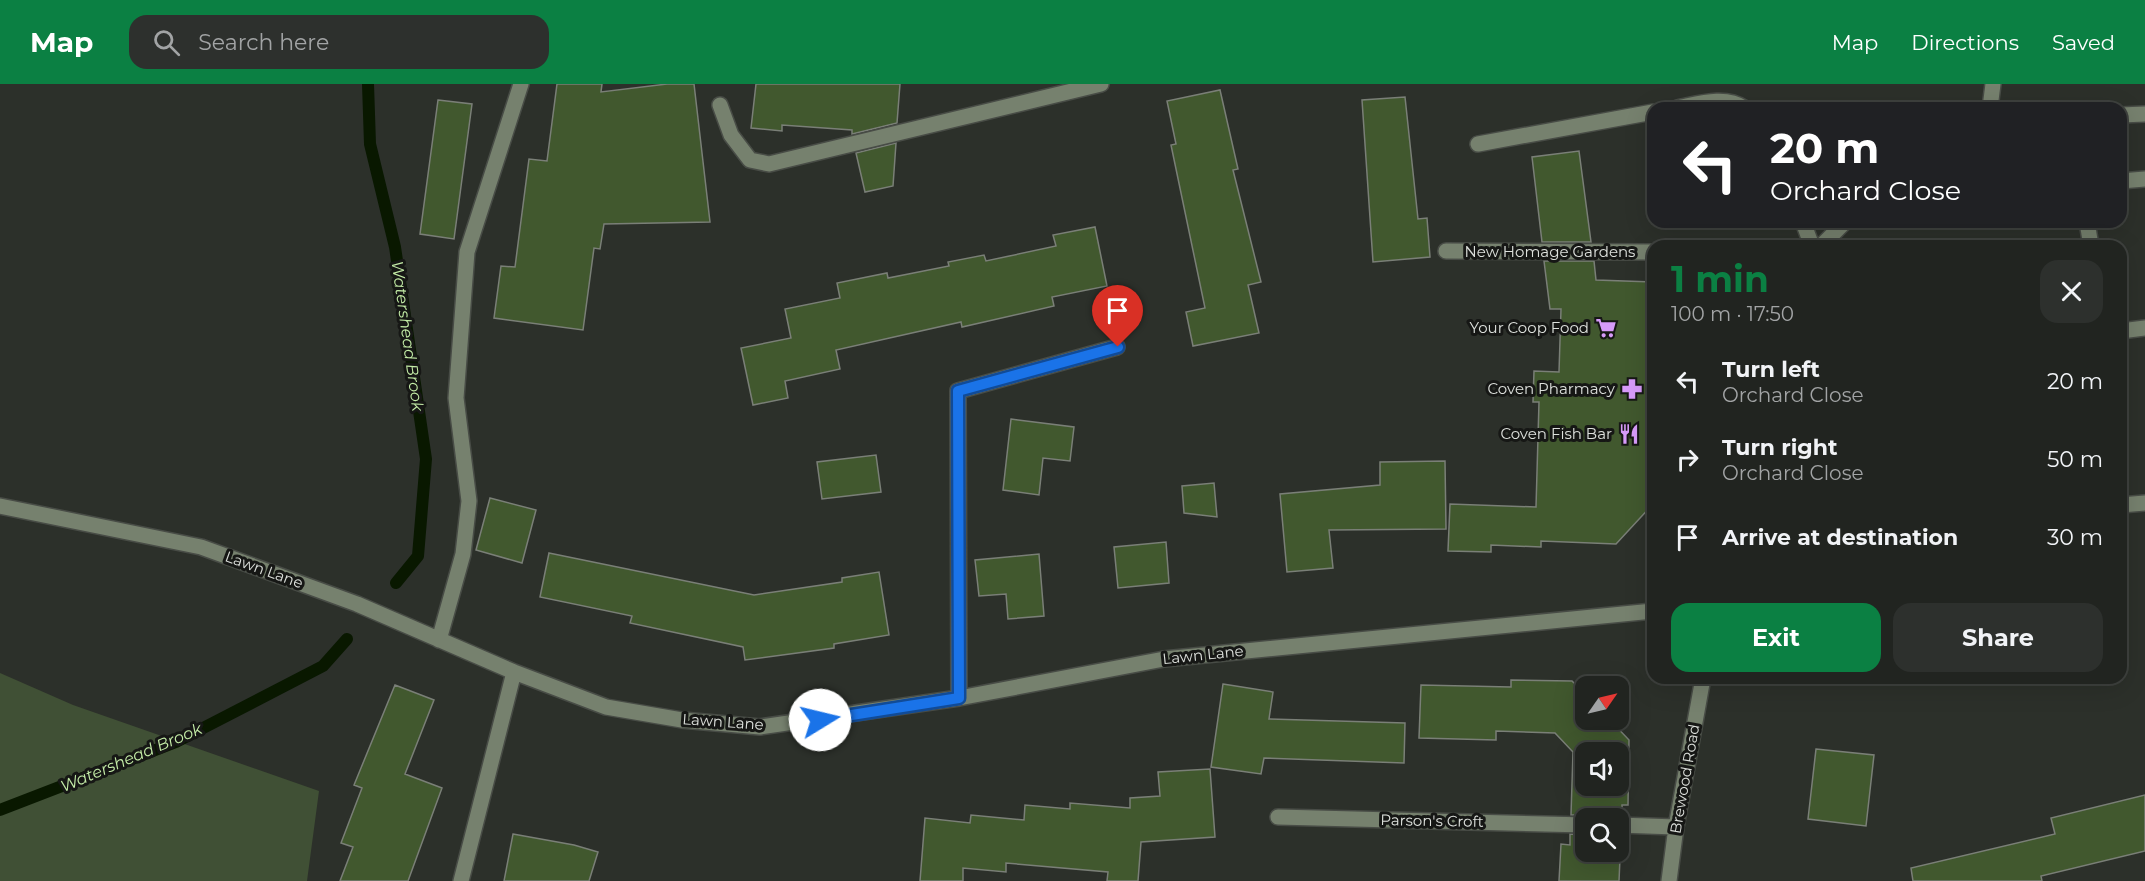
<!DOCTYPE html>
<meta charset="utf-8">
<style>
body{margin:0;font-family:Montserrat,sans-serif;background:#2d302d;color:#f1f3f6;height:100vh;display:flex;flex-direction:column;font-size:22px;white-space:nowrap}
*{box-sizing:border-box;margin:0}
p{font-size:20px;color:#a2a4a5}
.icon{flex:none;width:33px;height:33px;fill:none;stroke:currentColor;stroke-width:2;stroke-linecap:round;stroke-linejoin:round}
.map{position:relative;flex:1;overflow:hidden}
.side{position:absolute;left:1647px;top:156px;width:480px;height:444px;display:flex;flex-direction:column;background:#212420;border-radius:18px;box-shadow:0 6px 24px #0002,0 0 0 2px #3e413e}
.side>*{flex:none}
.hud{position:absolute;left:1647px;top:18px;width:480px;height:126px;border-radius:18px;box-shadow:0 6px 24px #0002,0 0 0 2px #3e413e;background:#202124;color:#fff;overflow:hidden}
.needle{width:39px;rotate:56deg}
.buttons{position:absolute;left:1575px;top:592px;display:grid;gap:12px}
.buttons a{display:grid;place-items:center;width:54px;height:54px;border-radius:12px;background:#212420;box-shadow:0 6px 24px #0002,0 0 0 2px #3e413e;font-size:30px}
.pin{position:absolute;display:grid;place-items:center;width:51px;height:51px;color:#fff;margin:-62px -26px;border-radius:50% 50% 50% 0;rotate:-45deg;box-shadow:0 0 6px #0007}
.pin .icon{rotate:45deg}
.me{position:absolute;width:66px;margin:-33px;rotate:81deg;stroke-linejoin:round;filter:drop-shadow(0 0 4px #0008)}
.turn{display:flex;align-items:center;gap:21px;height:126px;padding:0 24px;font-size:27px}
.turn .icon{width:78px;height:78px;stroke-width:2.5}
.turn b{display:block;font-size:42px;line-height:51px}
.round{display:grid;place-items:center;flex:none;width:63px;height:63px;border-radius:18px;background:#2d302d}
.headline{display:flex;align-items:center;justify-content:space-between;height:102px;padding:0 24px}
h1{font-size:36px;font-weight:700;line-height:45px;color:#0b8043}
.primary-button{display:flex;gap:12px;margin-top:auto;padding:12px 24px}
.primary-button a{flex:1;height:69px;border-radius:18px;background:#0b8043;color:#fff;font-size:24px;font-weight:700;line-height:69px;text-align:center}
.primary-button a+a{background:#2d302d;color:#f1f3f6}
ul{padding:0;list-style:none}
li{display:flex;align-items:center;gap:18px;height:78px;padding:0 24px}
li div{flex:1}
li b{display:block;font-size:22px}
li em{font-style:normal}
header{display:flex;align-items:center;gap:36px;box-sizing:border-box;height:84px;padding:0 30px;background:#0b8043;color:#fff}
header strong{font-size:28px}
nav{display:flex;gap:33px;margin-inline-start:auto;font-size:21px}
.search{width:420px;height:54px;background:#2d302d;display:flex;align-items:center;gap:15px;box-sizing:border-box;padding:0 21px;border-radius:18px;color:#a2a4a5;font-size:22px}
.map>svg:first-child{display:block}
.green{fill:#405035}
.lines{fill:none;stroke-linecap:round;stroke-linejoin:round}
.stream{stroke:#091800;stroke-width:12}
.building{fill:#41582e;stroke:#7a7f77;stroke-width:1.5;fill-rule:evenodd}
.minor-casing{stroke:#484c46;stroke-width:18}
.minor{stroke:#76816e;stroke-width:15}
.route-casing{stroke:#114b97;stroke-width:15}
.route{stroke:#1a73e8;stroke-width:10}
.labels{text-anchor:middle;stroke-width:6;stroke-linejoin:round;paint-order:stroke}
.street-label{font-size:15px;fill:#dde0dc;stroke:#161715}
.poi-label{font-size:15px;fill:#dde0dc;stroke:#161715;text-anchor:end}
.water-label{font-size:16px;font-style:italic;fill:#c5eea8;stroke:#161715}
</style>
<header>
<strong>Map</strong>
<div class="search"><svg class="icon" aria-label="search" viewBox="0 0 24 24"><circle cx="10" cy="10" r="6"/><path d="M15 15l6 6"/></svg>Search here</div>
<nav><a>Map</a><a>Directions</a><a>Saved</a></nav>
</header>
<div class="map">
<svg width="2145" height="797" viewBox="0 0 2145 797">
<rect width="100%" height="100%" fill="#2c302a"/>
<path class="green" d="M0,589L73,621L319,707L307,797H0Z"/>
<g class="lines">
<path class="stream" d="M368,0L370,60L395,163L426,375L418,472L396,499
M0,726L176,658L323,582L347,555"/>
</g>
<path class="building" d="M557,0H602L601,8L667,0H694L710,138L604,140L600,165L594,164L583,246L494,234L501,182L515,183L529,75L547,77Z
M756,0H900L897,39L852,50V46L782,41V47L751,44Z
M1220,6L1238,85L1233,86L1261,198L1248,201L1259,249L1193,262L1186,228L1205,224L1171,61L1176,60L1167,17Z
M1405,13L1418,135L1427,134L1430,173L1373,178L1362,16Z
M438,16L472,20L454,155L420,150Z
M896,59L893,102L865,108L856,69Z
M1579,67L1591,158H1542L1532,73Z
M1095,143L1107,202L1052,213L1054,222L962,243L961,238L836,266L840,285L785,297L788,314L753,321L741,264L791,254L785,225L840,214L837,199L887,189L888,194L949,182L948,178L984,171L986,177L1056,162L1053,151Z
M1544,177H1594L1596,196L1653,198V265H1650L1646,386H1653V420L1616,460L1541,457V463L1491,461V468L1448,467L1450,420L1536,423L1539,318H1533L1534,287L1559,288L1561,225H1550Z
M1011,335L1074,343L1070,377L1043,374L1039,411L1003,406Z
M876,371L881,408L822,415L817,378Z
M1445,377L1446,445L1329,446L1333,484L1287,488L1280,410L1380,401V378Z
M1214,399L1217,433L1184,429L1182,402Z
M490,414L536,426L522,479L476,466Z
M1166,458L1169,499L1118,504L1114,463Z
M549,469L754,511L842,498V494L879,488L889,551L834,560V564L745,576L743,563L630,539L632,532L540,513Z
M1039,470L1044,532L1008,535L1006,510L979,512L975,476Z
M1511,596L1572,597L1586,611V636H1610L1629,656L1628,721H1622V731L1611,735H1593L1587,731H1571L1573,668L1555,649L1496,647V656L1419,654L1421,601L1511,603ZM1586,669H1618V702H1586Z
M1223,600L1273,608L1269,635L1405,639L1404,679L1264,674L1261,690L1211,683Z
M395,601L434,616L405,690L442,704L408,797H340L353,763L341,759L362,704L354,701Z
M1816,665L1874,671L1866,742L1808,735Z
M1210,685L1215,753L1141,758L1138,797H1107L1108,788L1006,779V788L963,784V797H920L925,734L970,739L971,731L1024,736L1025,721L1070,725V719L1130,724V714L1160,712L1158,688Z
M2145,711V767L2041,792L2042,797H1913L1911,784L2055,750L2051,734Z
M513,750L574,761L598,768L589,797H504Z
M1570,750L1586,751V768H1618V751H1621L1619,797H1559L1561,760L1570,761Z"/>
<g class="lines">
<g class="minor-casing">
<path id="minor" d="M720,21L731,51L750,76L769,80L1101,0
M1677,24C1698,20 1725,11 1744,24
M1990,24L1993,0
M2121,31L2145,30
M1478,60L1653,28
M2121,97L2145,95
M1803,138L1812,162
M2087,138L2091,162
M1821,162L1845,138
M1446,167L1653,168
M2121,247L2145,244
M2121,421L2145,419
M0,422L201,463L357,520L514,588L606,623L682,636L760,643L959,614L1164,575L1653,527
M439,556L463,470L469,417L456,314L467,168L521,0
M959,614L958,307L1117,263
M1278,733L1586,741
M1618,741L1676,743
M461,797L514,588
M1669,797L1676,743L1703,594"/>
</g>
<use href="#minor" class="minor"/>
</g>
<g class="lines">
<g class="route-casing">
<path id="route" d="M820,636L959,614L958,307L1118,263"/>
</g>
<use href="#route" class="route"/>
</g>
<defs>
<g id="supermarket-bare" transform="scale(1.62)"><path d="M-6-5.5h2.5l.6 2H6L4.5 2H-2.5L-4.4-4H-6ZM-1.5 3.2a1.3 1.3 0 1 0 .1 0ZM3 3.2a1.3 1.3 0 1 0 .1 0Z" fill="#d79bf9" stroke="#161715" stroke-width="2.5" paint-order="stroke"/></g>
<g id="pharmacy-bare" transform="scale(1.62)"><path d="M-2-6h4v4h4v4h-4v4h-4v-4h-4v-4h4Z" fill="#d79bf9" stroke="#161715" stroke-width="2.5" paint-order="stroke"/></g>
<g id="restaurant-bare" transform="scale(1.62)"><path d="M-5-6h1v4h1v-4h1v4h1v-4h1v5L-1.5 .5V6h-2V.5L-5-1ZM5-6V6H3V1.5H1.5Q1.5-4 5-6Z" fill="#d79bf9" stroke="#161715" stroke-width="2.5" paint-order="stroke"/></g>
</defs>
<g fill-rule="evenodd">
<use href="#supermarket-bare" x="1606" y="244"/>
<use href="#pharmacy-bare" x="1632" y="305"/>
<use href="#restaurant-bare" x="1629" y="350"/>
</g>
<g class="labels">
<g class="street-label">
<text x="1550" y="173">New Homage Gardens</text>
<text transform="translate(264 486) rotate(20)" y="5">Lawn Lane</text>
<text transform="translate(1203 571) rotate(-6)" y="5">Lawn Lane</text>
<text transform="translate(723 638) rotate(4)" y="5">Lawn Lane</text>
<text transform="translate(1685 695) rotate(-80)" y="5">Brewood Road</text>
<text transform="translate(1432 737) rotate(1)" y="5">Parson's Croft</text>
</g>
<g class="poi-label">
<text x="1589" y="249">Your Coop Food</text>
<text x="1615" y="310">Coven Pharmacy</text>
<text x="1612" y="355">Coven Fish Bar</text>
</g>
<g class="water-label">
<text transform="translate(408 252) rotate(82)" y="6">Watershead Brook</text>
<text transform="translate(131 673) rotate(-23)" y="6">Watershead Brook</text>
</g>
</g>
</svg>
<div class="buttons">
<a><svg class="needle" viewBox="-14 -14 28 28"><path d="M0-13l5 13h-10z" fill="#e53935"/><path d="M0 13l5-13h-10z" fill="#a2a4a5"/></svg></a>
<a><svg class="icon" aria-label="sound" viewBox="0 0 24 24"><path d="M4 9h4l5-4v14l-5-4H4zM17 9q2 3 0 6"/></svg></a>
<a><svg class="icon" aria-label="search" viewBox="0 0 24 24"><circle cx="10" cy="10" r="6"/><path d="M15 15l6 6"/></svg></a>
</div>
<div class="pin" style="left:1118px;top:263px;background:#d93025"><svg class="icon" aria-label="arrive" viewBox="0 0 24 24"><path d="M6 21V4h12l-3 4 3 4H6"/></svg></div>
<svg class="me" style="left:820px;top:636px" viewBox="-20 -20 40 40"><circle r="19" fill="#fff"/><path d="M0-13L10 11 0 6-10 11z" fill="#1a73e8"/></svg>
<div class="hud">
<div class="turn"><svg class="icon" aria-label="left" viewBox="0 0 24 24"><path d="M17 20v-9H6M10 6l-5 5 5 5"/></svg><div><b>20 m</b>Orchard Close</div></div>
</div>
<section class="side">
<div class="headline"><div><h1>1 min</h1><p>100 m · 17:50</p></div><a class="round"><svg class="icon" aria-label="close" viewBox="0 0 24 24"><path d="M6 6l12 12M18 6L6 18"/></svg></a></div>
<ul>
<li><svg class="icon" aria-label="left" viewBox="0 0 24 24"><path d="M17 20v-9H6M10 6l-5 5 5 5"/></svg><div><b>Turn left</b><p>Orchard Close</p></div><em>20 m</em></li>
<li><svg class="icon" aria-label="right" viewBox="0 0 24 24"><path d="M7 20v-9h11M14 6l5 5-5 5"/></svg><div><b>Turn right</b><p>Orchard Close</p></div><em>50 m</em></li>
<li><svg class="icon" aria-label="arrive" viewBox="0 0 24 24"><path d="M6 21V4h12l-3 4 3 4H6"/></svg><div><b>Arrive at destination</b></div><em>30 m</em></li>
</ul>
<div class="primary-button"><a>Exit</a><a>Share</a></div>
</section>
</div>
